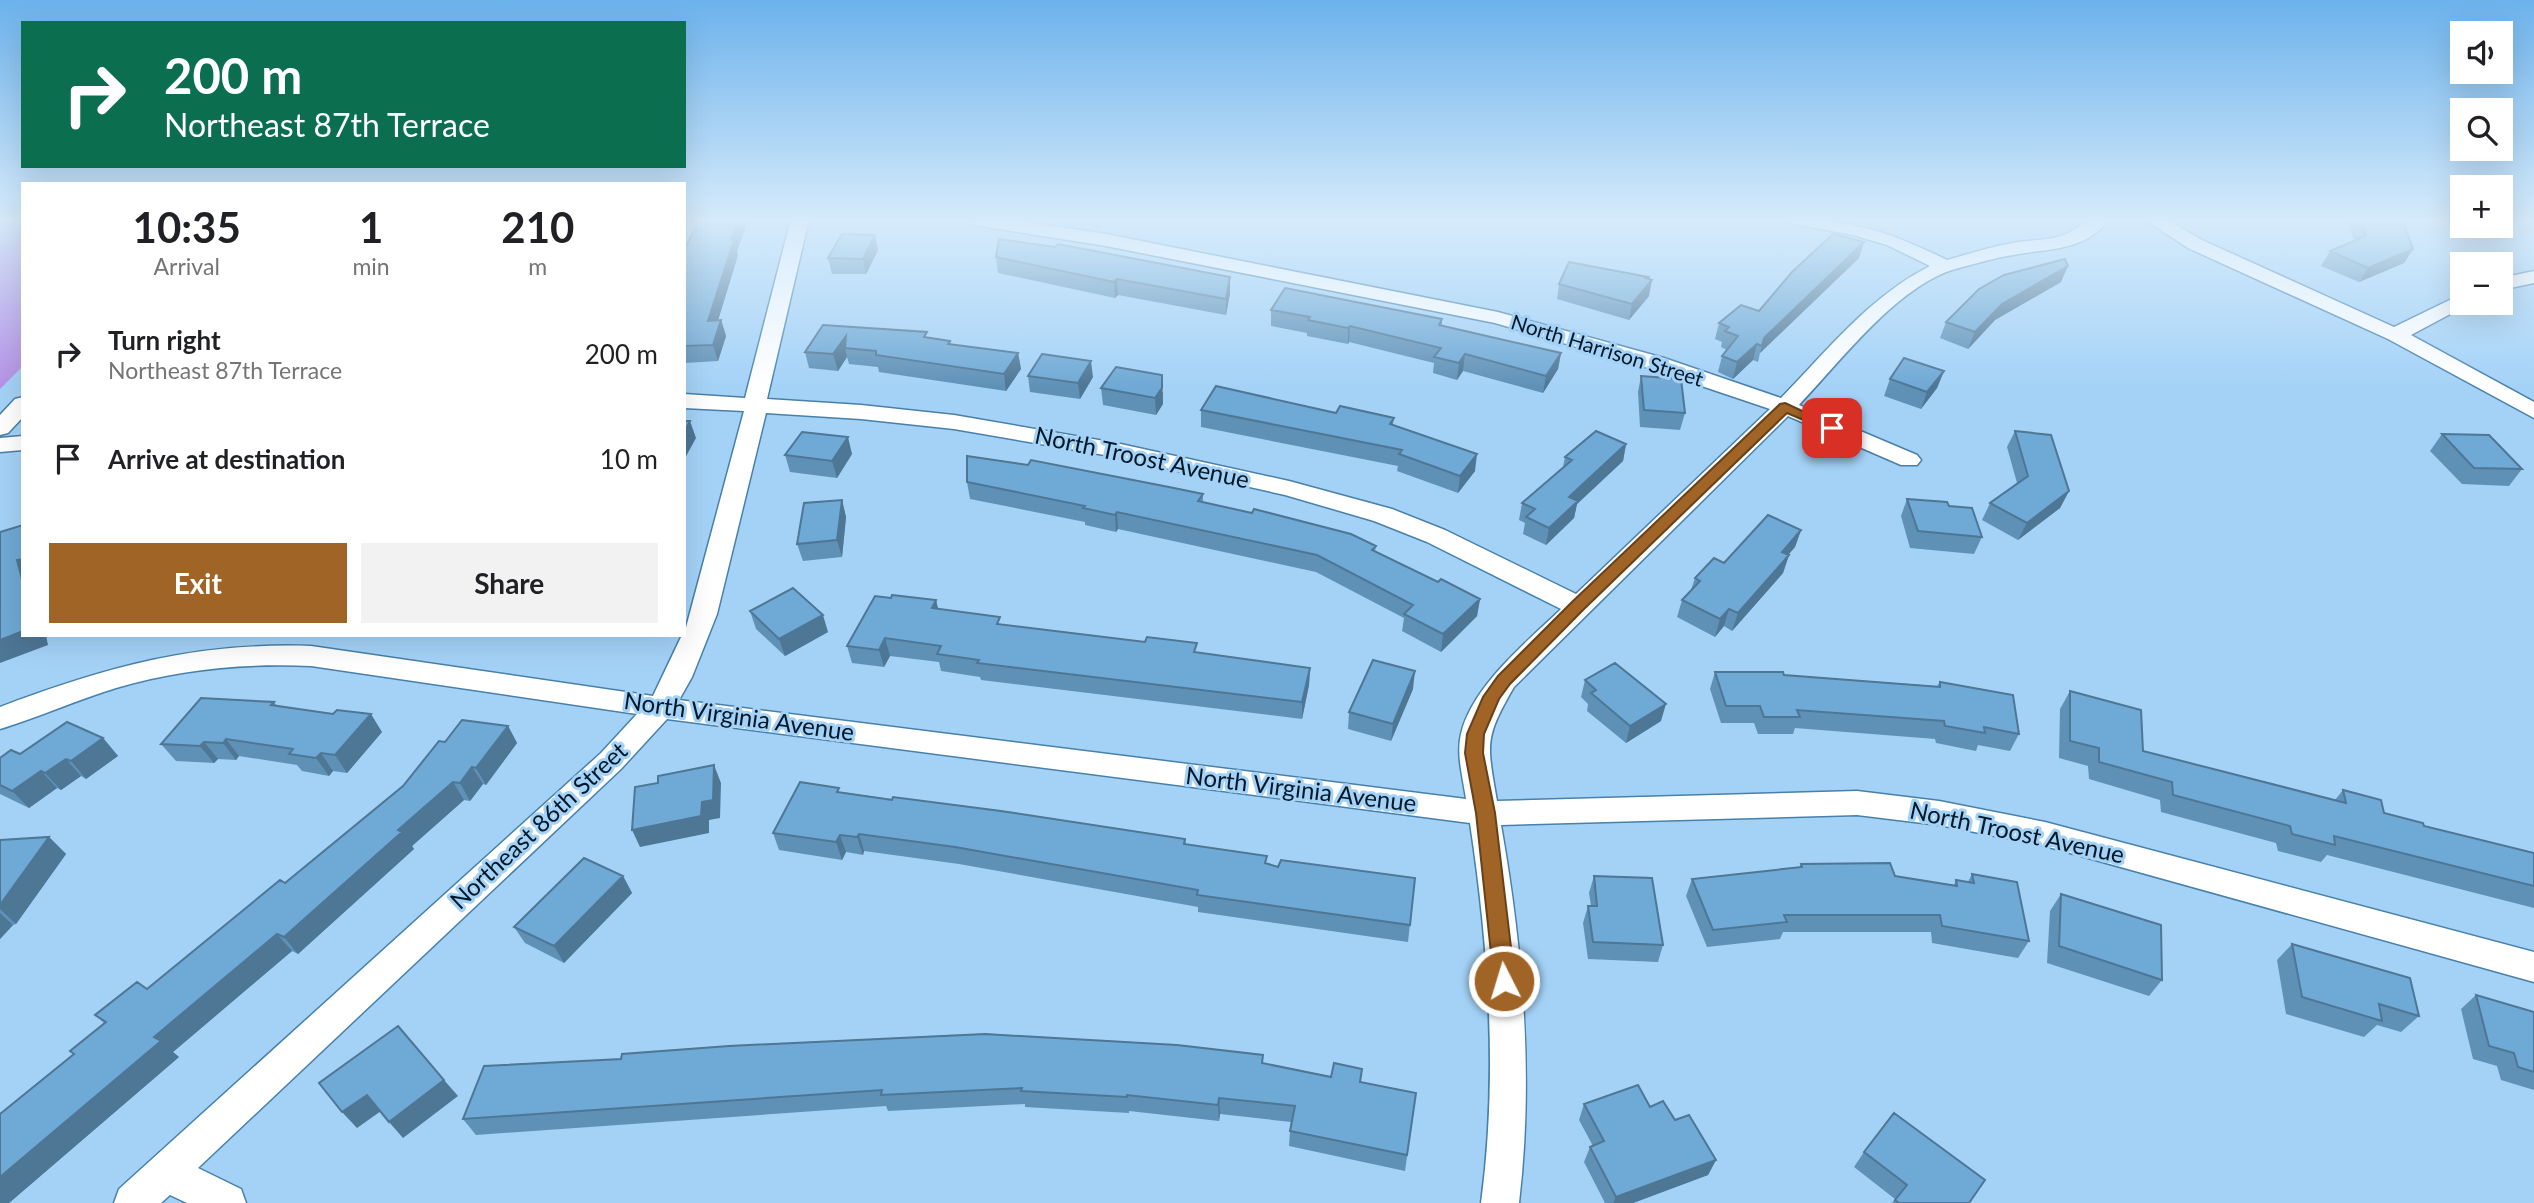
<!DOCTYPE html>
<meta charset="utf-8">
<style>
body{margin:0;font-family:Lato,sans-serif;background:#f2f2f2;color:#202124;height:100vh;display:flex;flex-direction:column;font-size:26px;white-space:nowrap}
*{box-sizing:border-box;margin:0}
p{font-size:23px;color:#757577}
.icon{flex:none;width:38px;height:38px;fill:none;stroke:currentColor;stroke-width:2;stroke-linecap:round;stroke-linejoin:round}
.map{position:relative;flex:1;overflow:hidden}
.drawer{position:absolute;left:21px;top:182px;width:665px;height:455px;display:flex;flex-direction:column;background:#fff;border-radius:0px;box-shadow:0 7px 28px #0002}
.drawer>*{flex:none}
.banner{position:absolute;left:21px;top:21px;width:665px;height:147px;border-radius:0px;box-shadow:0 7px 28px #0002;background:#0b6e4f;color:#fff;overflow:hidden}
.fabs{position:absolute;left:2450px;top:21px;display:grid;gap:14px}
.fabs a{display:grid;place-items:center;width:63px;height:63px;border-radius:0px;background:#fff;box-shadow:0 7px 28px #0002;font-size:35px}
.pin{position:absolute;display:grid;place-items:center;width:60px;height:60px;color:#fff;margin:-30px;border-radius:14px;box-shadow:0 4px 10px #0006}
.me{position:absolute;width:77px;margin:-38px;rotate:355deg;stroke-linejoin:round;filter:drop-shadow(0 0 5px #0008)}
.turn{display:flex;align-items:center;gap:24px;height:147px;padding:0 28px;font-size:32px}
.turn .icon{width:91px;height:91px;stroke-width:2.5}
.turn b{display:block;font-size:49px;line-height:60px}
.eta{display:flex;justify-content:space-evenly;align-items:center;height:119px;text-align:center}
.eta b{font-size:42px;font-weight:700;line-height:49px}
.primary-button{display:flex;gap:14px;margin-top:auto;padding:14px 28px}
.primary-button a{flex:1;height:80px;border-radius:0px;background:#a06427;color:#fff;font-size:28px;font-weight:700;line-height:80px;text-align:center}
.primary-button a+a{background:#f2f2f2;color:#202124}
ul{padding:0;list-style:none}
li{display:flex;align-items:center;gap:21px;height:105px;padding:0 28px}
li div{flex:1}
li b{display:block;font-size:26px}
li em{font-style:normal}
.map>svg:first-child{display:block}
.green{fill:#b592e8}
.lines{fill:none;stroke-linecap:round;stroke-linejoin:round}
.street-casing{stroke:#4780aa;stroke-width:3}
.street{fill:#fff;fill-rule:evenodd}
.wall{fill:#5f91b7}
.shaded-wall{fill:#4e7695}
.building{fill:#6fa9d5;stroke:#4e7695;stroke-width:2}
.route{fill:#a06427;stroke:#684119;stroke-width:2}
.labels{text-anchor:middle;stroke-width:6;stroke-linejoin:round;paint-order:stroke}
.far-street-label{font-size:21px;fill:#011828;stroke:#a4d2f7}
.street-label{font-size:24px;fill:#011828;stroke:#a4d2f7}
</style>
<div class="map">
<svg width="2534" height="1203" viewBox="0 0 2534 1203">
<rect width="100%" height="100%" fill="#a4d2f7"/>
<path class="green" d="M0,219H23V366L0,389Z"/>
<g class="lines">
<g class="street-casing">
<path id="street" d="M791,219H809L767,399L861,405L954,415L1116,443L1289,481L1392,509L1445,530L1576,594L1770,409L1648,368L1495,323L1106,246L973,225L964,219H1008L1106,234L1498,312L1664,358L1781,398C1827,351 1870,296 1930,266L1887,245L1853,235L1789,223L1787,219C1851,219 1890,232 1947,260C1969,254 1990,247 2012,243C2047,237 2059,244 2089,219H2109C2085,252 2049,248 2013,255C1994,258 1974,264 1955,269C1897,286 1840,362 1799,405L1917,455L1921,460L1917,465H1901L1788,416L1514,687C1484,739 1487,743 1497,801L1857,791L1939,801L2045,822L2534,952V982L2045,846L1939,825L1857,815L1501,825C1523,949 1534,1078 1519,1203H1481C1498,1078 1489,948 1470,823L667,719L621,769L198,1168L241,1189L246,1203H187L170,1195L161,1203H114L119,1189L601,753L637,714L311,666C244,663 180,669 116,688C77,700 39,717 0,729V707C106,667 196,642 311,646L653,696L682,635H684L744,411L684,408V394L745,398ZM766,413L861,419L954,429L1116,457L1285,495L1374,521L1427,542L1561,609C1527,642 1472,686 1461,734C1456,754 1463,778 1466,799L679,700L692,677L717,614Z
M2144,219H2166L2202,240L2394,327L2462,294V303L2469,304L2411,335L2534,402V418L2388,339L2188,248Z
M2534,271V283L2501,290V278Z
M23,397V417L8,433L0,435V415L15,399Z
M23,436V450L0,452V438Z"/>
</g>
<use href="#street" class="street"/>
</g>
<path class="wall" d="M2347,219H2402L2413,249L2404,263L2359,282L2321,266L2330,251L2354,241Z
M684,250L737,251L738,255L718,320H721L726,336L718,361L684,363Z
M878,250L866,274H832L828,258Z
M996,257L1230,293L1226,315L1118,295L1115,298L998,273Z
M1859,258L1760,353L1758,362L1753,360L1733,379L1718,372L1722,356L1727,350L1721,347L1722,342L1715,339L1719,323L1759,311Z
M1648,277L1649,296L1629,320L1557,299L1559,284Z
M2061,282L1995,320L1968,349L1940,338L1946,322Z
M1271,310L1442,319V326L1561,353L1558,369L1543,393L1463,371L1457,380L1433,373L1434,363L1349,342L1348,344L1307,336V333L1271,326Z
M928,337L950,341L951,344L1018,353L1021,369L1006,391L879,372L878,367L849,364L847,357L838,371L809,368L805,352Z
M1944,371L1937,388L1921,409L1884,396L1890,379Z
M1028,376L1093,377L1080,399L1030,392Z
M1641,376L1685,413L1680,430L1640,427L1638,392Z
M1101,388L1163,392V404L1156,415L1103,405Z
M1201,410L1336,413L1394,418L1393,425L1475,471L1458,493L1397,471L1398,466L1201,427Z
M2015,431L2069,491L2060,508L2018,540L1982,520L1990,503L2017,483L2007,447Z
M2442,434L2522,469L2509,486L2462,484L2430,451Z
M1626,444L1623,461L1577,504L1574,518L1546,545L1523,534L1525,523L1519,520L1522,503L1563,467L1565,457Z
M852,454L837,478L790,472L785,455Z
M967,482L1203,494V502L1376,546L1375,551L1438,582L1480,599L1477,616L1441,652L1402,631L1404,618L1316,572L1118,529L1116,532L1085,525V522L970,499Z
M1907,499L1949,506L1982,537L1974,554L1910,548L1901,516Z
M842,500L846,517L842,557L803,561L797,544Z
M1801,530L1795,547L1788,555H1789L1783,573L1732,631L1724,626L1715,637L1677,617L1682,600L1691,590L1695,578L1724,563Z
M891,598L936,600L938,609L1001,625L1310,668L1309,685L1302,719L981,680L980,677L941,671L939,662L890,656L884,667L852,663L847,646Z
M750,611L828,632L785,656L756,629Z
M1715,672L1784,675L1937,686L1940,682L2019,734L2010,751L1978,745L1976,751L1936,743L1935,739L1795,728L1793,734H1758L1754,723H1721L1710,689Z
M1585,680L1661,721L1626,743L1587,711L1588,704L1581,697Z
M1413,689L1391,741L1348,729L1349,712Z
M2070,691L2143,751L2335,800L2343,790L2384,813L2424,826L2534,853V908L2327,855L2321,862L2278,851L2276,843L2161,812L2160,800L2089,779L2088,766L2059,758L2060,709Z
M274,702L277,706L382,732L347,773L333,771L329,776L302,771L297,765L239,756L236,760L218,759L214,763L176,761L161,744Z
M508,726L517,743L486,785L483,784L470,801L464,800L412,846L414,849L298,954L292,951L173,1052L179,1057L9,1203H0L73,1054L104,1023L95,1015L147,989L285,883L403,786L445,742Z
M103,738L118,756L86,779L81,776L61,790L57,788L29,808L0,794V758Z
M841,792L1185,839L1186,844L1267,863L1278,867L1415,878L1408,942L1198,912V907L959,864L864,851L863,855L846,852L842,860L779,850L773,833Z
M49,837L66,854L16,924L13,925L0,939V840Z
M1801,864L1895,876L1954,885L1956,880L1968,882L1972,874L2029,941L2018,958L1932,943L1931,932H1783L1780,939L1707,947L1686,896L1692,879L1799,868Z
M623,876L632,893L564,963L525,943L514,927Z
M1594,876L1663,945L1658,962L1588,959L1583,923L1588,906H1591L1589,893Z
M2061,894L2162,980L2149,996L2047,963L2050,911Z
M2292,944L2419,1016L2401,1032L2377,1025L2364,1037L2286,1014L2277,960Z
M2476,995L2534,1012V1090L2501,1080L2497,1066L2473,1059L2461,1009Z
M1263,1055V1063L1416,1093L1405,1171L1289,1146L1290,1131L1291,1122L1220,1114L1219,1121L1129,1111V1113L1025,1107V1104L888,1111L886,1106L476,1135L463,1119Z
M1584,1104L1650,1107L1716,1160L1708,1175L1633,1203H1605L1584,1162L1590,1147L1593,1146L1579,1120Z
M1864,1152L1969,1203H1892L1895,1199L1854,1167Z"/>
<path class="shaded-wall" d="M739,219H749L737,251L738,255L713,337L708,321L731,240Z
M875,235L878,250L866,274L863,259Z
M1864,242L1859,258L1760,353L1764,338Z
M2413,249L2404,263L2359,282L2368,268Z
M2068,266L2061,282L1995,320L1968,349L1975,332L2002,304Z
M1230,277V293L1226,315V299Z
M1648,277L1645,289L1652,280L1649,296L1629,320L1632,304Z
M1117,279L1118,295L1115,298L1114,282Z
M721,320L726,336L718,361L713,345Z
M1350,326L1349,342L1348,344V328Z
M846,336L845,348L847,357L838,371L833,354Z
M1757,344L1753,360L1733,379L1737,362Z
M1018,353L1021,369L1006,391L1004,374Z
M1561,353L1558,369L1543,393L1546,376Z
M1465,354L1463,371L1457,380L1459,363Z
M1091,361L1093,377L1080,399L1078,383Z
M1944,371L1937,388L1921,409L1927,392Z
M1162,375L1163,404L1156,415L1155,398Z
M690,421L696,438L684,460V432Z
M848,437L852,454L837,478L832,461Z
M1626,444L1623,461L1577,504L1574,518L1546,545L1549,528L1569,497Z
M1477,454L1475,471L1458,493L1460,476Z
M2069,491L2060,508L2018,540L2027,523Z
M842,500L846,517L842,557L837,540Z
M1117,512L1118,529L1116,532L1115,515Z
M1801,530L1795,547L1776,569L1782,552Z
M1789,555L1783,573L1732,631L1738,613Z
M23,559V583L17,560Z
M1480,599L1477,616L1441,652L1443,634Z
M936,600L940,617L932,608Z
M1729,609L1724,626L1715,637L1720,619Z
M823,615L828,632L785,656L779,639Z
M23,631V635H46L48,645L0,663V640Z
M885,638L890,656L884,667L879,650Z
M1310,668L1309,685L1302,719V702Z
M1415,671L1413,689L1391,741L1393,724Z
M1666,704L1661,721L1626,743L1630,726Z
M371,714L382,732L347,773L335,755Z
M508,726L517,743L486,785L476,768Z
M103,738L118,756L86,779L71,761Z
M226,739L239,756L236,760L223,743Z
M204,742L218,759L214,763L200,746Z
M321,753L333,771L329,776L316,758Z
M66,759L81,776L61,790L45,773Z
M714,765L721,783L720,818L709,820V833L640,847L632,830L702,802Z
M472,767L483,784L470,801L460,783Z
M41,771L57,788L29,808L12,791Z
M453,782L464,800L412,846L414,849L298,954L284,937L398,830Z
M859,834L864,851L863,855L857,837Z
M840,835L846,852L842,860L836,842Z
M49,837L66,854L16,924L0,909V905Z
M623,876L632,893L564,963L554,946Z
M0,913L13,925L0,939Z
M277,934L292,951L173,1052L179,1057L9,1203H0V1177L154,1037Z
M444,1080L458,1096L403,1138L389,1122Z
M367,1095L381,1111L357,1128L342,1112Z
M1219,1098L1220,1114L1219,1121L1218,1105Z
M1716,1160L1708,1175L1633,1203H1613L1616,1197Z"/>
<path class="building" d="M700,219H739L731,240H734L708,321L721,320L713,345L684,346V250Z
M2360,219H2402L2413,249L2368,268L2330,251L2366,236Z
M842,234L875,235L863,259L828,258Z
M1833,234L1864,242L1764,338L1762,346L1757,344L1737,362L1722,356L1738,336L1725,331L1729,327L1719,323L1741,305L1759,311L1792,272Z
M999,239L1055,247L1058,244L1230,277L1226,299L1117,279L1114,282L996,257Z
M2065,259L2068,266L2002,304L1975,332L1946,322L1979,289L2004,275Z
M1569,262L1648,277L1646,278L1652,280L1632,304L1559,284Z
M1285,288L1442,319L1439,325L1561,353L1546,376L1465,354L1459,363L1434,357L1441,348L1350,326L1348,328L1308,320L1310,317L1271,310Z
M823,325L927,332L924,337L950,341L948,344L1018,353L1004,374L876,355V351L845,348L846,336L833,354L805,352Z
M1042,354L1091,361L1078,383L1028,376Z
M1904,358L1944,371L1927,392L1890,379Z
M1116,367L1162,375V388L1155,398L1101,388Z
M1641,376L1681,379L1685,413L1644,410Z
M1216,386L1336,413L1340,406L1394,418L1390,424L1477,454L1460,476L1399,454L1402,450L1201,410Z
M684,421H690L684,432Z
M1596,431L1626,444L1569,497L1578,501L1549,528L1526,517L1535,509L1522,503L1572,460L1565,457Z
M2015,431L2051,435L2069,491L2027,523L1990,503L2028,476Z
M802,432L848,437L832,461L785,455Z
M2442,434L2489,435L2522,469L2474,468Z
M967,456L1028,465L1031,460L1169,487L1203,494L1198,501L1252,513L1254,509L1351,534L1376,546L1372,550L1438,582L1441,579L1480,599L1443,634L1404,614L1413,605L1317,555L1117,512L1115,515L1083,508L1085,506L967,482Z
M1907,499L1947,502L1949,506L1972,508L1982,537L1918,531Z
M842,500L837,540L797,544L804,503Z
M1768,515L1801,530L1782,552L1789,555L1738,613L1729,609L1720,619L1682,600L1700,581L1695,578L1714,558L1724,563Z
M23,525V559L17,560L23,583V631L0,640V532Z
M793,588L823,615L779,639L750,611Z
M892,595L936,600L932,608L1000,617L997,624L1145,642L1147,637L1197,643L1194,652L1310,668L1302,702L977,663L979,660L937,654L941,646L885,638L879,650L847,646L875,596L891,598Z
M1373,660L1415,671L1393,724L1349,712Z
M1615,663L1666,704L1630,726L1591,693L1596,690L1585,680Z
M1715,672H1783L1784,675L1940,687V682L2013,695L2019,734L1984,727L1985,733L1945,726L1944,721L1797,710L1800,717H1764L1760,706H1726Z
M2070,691L2141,710L2143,751L2346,803L2343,790L2381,800L2384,813L2423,823L2424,826L2534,853V886L2334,836L2335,845L2292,834L2290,826L2173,795L2172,782L2099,762V748L2070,741Z
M201,698L274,702L271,705L333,714L337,710L371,714L335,755L321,753L316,758L289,754L293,749L226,739L223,743L204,742L200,746L161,744Z
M462,720L508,726L476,768L472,767L460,783L453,782L398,830L402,832L284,937L277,934L154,1037L161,1041L0,1177V1114L74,1054L70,1051L106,1022L95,1015L137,982L147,989L280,880L285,883L403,786L439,741L445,742Z
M67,722L103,738L71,761L66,759L45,773L41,771L12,791L0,785V758L11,750L20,754Z
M714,765L713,800L702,802L701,816L632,830L635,787L658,783V776Z
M800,782L839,788L837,792L892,800L893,797L1001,811L1185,839L1184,844L1267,856L1265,863L1278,867L1281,860L1415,878L1410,925L1197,895L1198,890L955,847L859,834L857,837L840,835L836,842L773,833Z
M49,837L0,905V840Z
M584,858L623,876L554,946L514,927Z
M1890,863L1895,876L1957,886L1956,880L1974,883L1972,874L2017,882L2029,941L1942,926L1940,915H1784L1787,922L1713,930L1692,879L1802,867L1801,864Z
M1594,876L1652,878L1663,945L1593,942L1588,906H1597Z
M2061,894L2161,925L2162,980L2059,946Z
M2292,944L2410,978L2419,1016L2379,1004L2382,1021L2302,997Z
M2476,995L2534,1012V1072L2518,1067L2514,1053L2489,1046Z
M398,1026L444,1080L389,1122L367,1095L342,1112L319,1083Z
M985,1034L1177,1045L1263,1055L1262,1063L1331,1077L1334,1063L1362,1069L1360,1082L1416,1093L1407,1155L1290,1131L1295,1106L1219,1098L1218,1105L1127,1095V1097L1021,1091L1022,1088L881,1095L882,1090L463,1119L484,1066L621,1059L622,1054L729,1046Z
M1638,1085L1650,1107L1663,1101L1675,1120L1689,1115L1716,1160L1616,1197L1590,1147L1604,1141L1584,1104Z
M1894,1113L1985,1180L1969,1203H1899L1895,1200L1907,1185L1864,1152Z"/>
<linearGradient id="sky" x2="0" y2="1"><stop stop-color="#6cb2ec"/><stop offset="0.57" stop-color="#d6ebfb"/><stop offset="1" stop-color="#d6ebfb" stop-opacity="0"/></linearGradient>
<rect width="2534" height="387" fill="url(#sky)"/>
<path class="route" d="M1785,403L1839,428L1832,432L1827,430L1787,413L1583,610L1510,684L1499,699L1484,734L1483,753L1495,813L1515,981L1512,987L1504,990L1497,987L1494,981L1476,813L1465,753L1467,734L1483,697L1498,676L1572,602L1780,404Z"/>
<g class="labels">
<g class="far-street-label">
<text transform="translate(1607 351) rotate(17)" y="7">North Harrison Street</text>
</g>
<g class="street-label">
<text transform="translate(1142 458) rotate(12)" y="8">North Troost Avenue</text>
<text transform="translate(739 717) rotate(8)" y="8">North Virginia Avenue</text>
<text transform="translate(1301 790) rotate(7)" y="8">North Virginia Avenue</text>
<text transform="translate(539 826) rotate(-43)" y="8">Northeast 86th Street</text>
<text transform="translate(2017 833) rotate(12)" y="8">North Troost Avenue</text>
</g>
</g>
</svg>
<div class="fabs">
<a><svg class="icon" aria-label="sound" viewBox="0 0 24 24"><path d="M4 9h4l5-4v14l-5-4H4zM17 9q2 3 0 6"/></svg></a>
<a><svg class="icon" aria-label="search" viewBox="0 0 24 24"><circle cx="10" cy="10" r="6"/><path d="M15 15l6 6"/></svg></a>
<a>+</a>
<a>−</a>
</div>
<div class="pin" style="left:1832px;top:428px;background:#d93025"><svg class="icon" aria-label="arrive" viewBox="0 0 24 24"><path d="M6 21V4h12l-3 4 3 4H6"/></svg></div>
<svg class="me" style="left:1504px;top:981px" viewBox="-20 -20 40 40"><circle r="17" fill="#a06427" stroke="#fff" stroke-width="3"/><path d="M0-11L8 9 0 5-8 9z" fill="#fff"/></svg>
<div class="banner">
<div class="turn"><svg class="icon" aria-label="right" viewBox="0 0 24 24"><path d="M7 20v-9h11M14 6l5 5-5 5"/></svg><div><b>200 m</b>Northeast 87th Terrace</div></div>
</div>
<section class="drawer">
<div class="eta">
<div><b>10:35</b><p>Arrival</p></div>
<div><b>1</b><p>min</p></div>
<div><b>210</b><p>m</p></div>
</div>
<ul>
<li><svg class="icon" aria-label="right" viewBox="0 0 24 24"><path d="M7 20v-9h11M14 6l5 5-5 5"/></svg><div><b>Turn right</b><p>Northeast 87th Terrace</p></div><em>200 m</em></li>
<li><svg class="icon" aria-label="arrive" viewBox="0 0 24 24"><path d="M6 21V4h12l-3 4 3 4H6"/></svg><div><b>Arrive at destination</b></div><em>10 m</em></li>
</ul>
<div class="primary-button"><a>Exit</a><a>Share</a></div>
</section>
</div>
